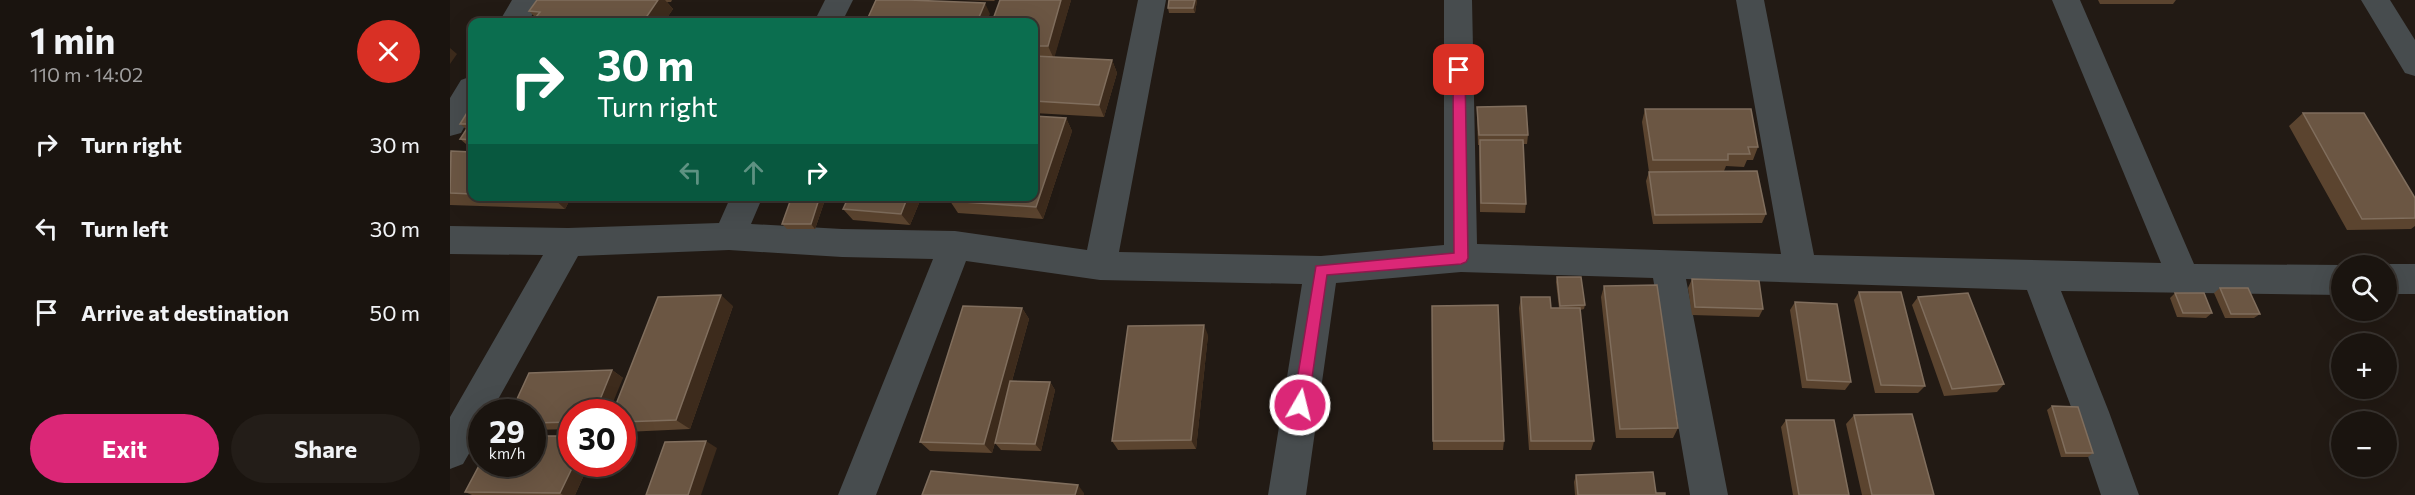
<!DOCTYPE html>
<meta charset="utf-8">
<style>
body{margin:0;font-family:Commissioner,sans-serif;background:#231d18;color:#f1f3f6;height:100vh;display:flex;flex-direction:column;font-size:22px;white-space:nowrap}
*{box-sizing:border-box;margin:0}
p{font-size:20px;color:#9f9e9e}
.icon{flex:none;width:33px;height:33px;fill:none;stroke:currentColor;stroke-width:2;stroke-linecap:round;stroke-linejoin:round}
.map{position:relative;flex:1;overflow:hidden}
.drawer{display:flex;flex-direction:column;background:#1a140f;width:450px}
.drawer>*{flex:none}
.hud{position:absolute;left:18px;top:18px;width:570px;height:183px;border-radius:12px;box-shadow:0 6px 24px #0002,0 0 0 2px #38332f;background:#0b6e4f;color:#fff;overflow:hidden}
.controls{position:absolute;left:1881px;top:255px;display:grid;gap:12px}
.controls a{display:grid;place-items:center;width:66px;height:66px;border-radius:50%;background:#1a140f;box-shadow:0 6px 24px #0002,0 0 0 2px #38332f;font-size:30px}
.speed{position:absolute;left:18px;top:399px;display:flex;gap:12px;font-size:30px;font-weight:700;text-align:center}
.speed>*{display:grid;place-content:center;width:78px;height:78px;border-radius:50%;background:#1a140f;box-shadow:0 6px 24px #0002,0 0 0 2px #38332f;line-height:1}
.speed small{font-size:15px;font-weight:400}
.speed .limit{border:9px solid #d22;background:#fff;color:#111}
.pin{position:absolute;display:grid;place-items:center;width:51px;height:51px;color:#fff;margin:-26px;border-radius:12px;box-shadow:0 3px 9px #0006}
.me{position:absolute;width:66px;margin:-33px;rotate:8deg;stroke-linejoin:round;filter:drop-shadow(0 0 4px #0008)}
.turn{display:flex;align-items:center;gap:21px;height:126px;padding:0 30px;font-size:27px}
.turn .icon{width:78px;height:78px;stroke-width:2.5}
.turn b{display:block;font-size:42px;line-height:51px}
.lanes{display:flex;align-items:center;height:57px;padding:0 30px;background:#0003;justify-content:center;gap:30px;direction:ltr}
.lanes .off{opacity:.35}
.round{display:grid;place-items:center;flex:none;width:63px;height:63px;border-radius:32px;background:#231d18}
.overview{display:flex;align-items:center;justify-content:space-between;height:102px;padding:0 30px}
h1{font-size:36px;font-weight:700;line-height:45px}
.button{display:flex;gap:12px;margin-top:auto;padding:12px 30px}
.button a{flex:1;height:69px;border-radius:36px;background:#db2777;color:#fff;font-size:24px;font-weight:700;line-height:69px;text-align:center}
.button a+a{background:#231d18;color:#f1f3f6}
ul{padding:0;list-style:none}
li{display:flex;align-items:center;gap:18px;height:84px;padding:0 30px}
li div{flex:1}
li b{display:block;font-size:22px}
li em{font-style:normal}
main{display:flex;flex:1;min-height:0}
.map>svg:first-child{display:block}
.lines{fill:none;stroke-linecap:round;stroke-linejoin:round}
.street{fill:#474c4e;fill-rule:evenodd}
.wall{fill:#5b442f}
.shaded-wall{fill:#3d2b1c}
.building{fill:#6b5643;stroke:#806e5d;stroke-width:1.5}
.route{fill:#db2777;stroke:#8e194d;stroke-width:1.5}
</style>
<main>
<section class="drawer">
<div class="overview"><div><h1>1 min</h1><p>110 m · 14:02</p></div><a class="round" style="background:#d93025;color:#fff"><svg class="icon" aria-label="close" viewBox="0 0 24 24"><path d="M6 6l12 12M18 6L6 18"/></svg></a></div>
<ul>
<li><svg class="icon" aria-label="right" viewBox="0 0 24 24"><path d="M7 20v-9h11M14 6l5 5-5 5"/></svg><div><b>Turn right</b></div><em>30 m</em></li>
<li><svg class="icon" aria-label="left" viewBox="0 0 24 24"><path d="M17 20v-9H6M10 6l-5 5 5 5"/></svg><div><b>Turn left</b></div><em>30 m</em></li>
<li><svg class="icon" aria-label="arrive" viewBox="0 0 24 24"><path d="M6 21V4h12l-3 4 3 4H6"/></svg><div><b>Arrive at destination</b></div><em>50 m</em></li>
</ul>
<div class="button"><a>Exit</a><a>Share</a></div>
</section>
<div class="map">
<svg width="1965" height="495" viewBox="0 0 1965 495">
<rect width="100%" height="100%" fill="#221a14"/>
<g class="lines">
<path class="street" d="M62,0H91L78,22H49Z
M375,0H403L392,22H364Z
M688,0H716L669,252L871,256L994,245V0H1022L1027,244L1331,254L1286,0H1314L1364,255L1711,263L1602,0H1630L1744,264L1892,265V295L1611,291L1659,412L1689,495H1651L1623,412L1577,290L1236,279L1278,495H1240L1203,278L1011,272L886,283L856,495H818L852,284L650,280L516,261L426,495H388L483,259L392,257L279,250L128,256L41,412H32V431L13,464L0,469V417L93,255L0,254V226L118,228L269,223L281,196H313L301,224L392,229L505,231L637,250Z
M1911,0H1940L1965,40V76L1955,73Z
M22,76V113L11,133L0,136V98L11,80Z
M1936,264H1965V294H1936V266H1933Z"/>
</g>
<path class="wall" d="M87,0H222L221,2H217L223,9L214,22H82L86,18L79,11Z
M514,0H545L544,1Z
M621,0L604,57L662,60L667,73L654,117L584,113V22Z
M719,0H747L745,13H719L718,8Z
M1648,0H1726L1723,4H1650Z
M1027,107L1078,135L1077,144H1073L1076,204L1075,213L1030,212L1029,145H1028L1027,117Z
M22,108V149L10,139L16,129L10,124Z
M1195,109L1308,147L1303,160H1297L1294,167L1276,166L1274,171L1316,214L1312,223L1203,224L1196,181L1199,172L1192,122Z
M1853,113L1965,198V226L1961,229L1897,230L1839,126Z
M616,118L622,131L593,219L508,213L500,201Z
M0,152H22V196H122L115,209L0,205Z
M173,196L170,203L139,202L133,197Z
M472,196L460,225L403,220L393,209Z
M376,197L365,229H337L332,224Z
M1107,277L1135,305L1134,309L1130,310L1144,441L1141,450H1079L1069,308L1071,297L1101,308H1109L1106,282Z
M1242,279L1313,309L1309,317L1242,315L1238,288Z
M1154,286L1228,428L1223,438H1166L1151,297Z
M1770,288L1810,314L1804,318H1775L1764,293Z
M1409,292L1475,386L1468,393H1425L1404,300Z
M1725,293L1762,313L1756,318L1727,317L1720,298Z
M1468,297L1554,384L1547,392L1494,396L1462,305Z
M1345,302L1401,382L1395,390L1352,388L1340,310Z
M283,306L240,429L175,432L172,431V412Z
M982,306L1054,441L1053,450H983Z
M572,308L579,319L562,381L600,382L605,390L591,451L551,450L545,443L542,453L480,451L470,442Z
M758,335L746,449L668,450L662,441Z
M162,370L173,378L122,412V429L82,430V412Z
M1602,406L1643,453L1638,457H1611L1597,410Z
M1404,415L1484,495H1412L1396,424Z
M1336,420L1399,495H1343L1331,427Z
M122,464H139L125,495H22L15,492Z
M1126,475L1206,493L1215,495H1125L1124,482Z"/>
<path class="shaded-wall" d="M208,0H215L223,9L214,22H193Z
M611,0H621L604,59L598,46Z
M745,0H747L745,13L743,8Z
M535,3L540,14L536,22H527Z
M0,48L7,54L0,64Z
M662,60L667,73L654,117L649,105Z
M616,118L622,131L593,219L586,207Z
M101,196H122L115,209Z
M165,196H173L170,203L165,198Z
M370,196L376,197L365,229L361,224Z
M458,196H472L460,225L451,214Z
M271,295L283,306L240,429L226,420Z
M572,308L579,319L542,453L534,444Z
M754,325L758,335L746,449L741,440Z
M162,370L173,378L159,412H145Z
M600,382L605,390L591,451L585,444Z
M256,441L267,448L251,495H238Z
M124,464H139L125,495H113L110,493Z
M628,485L634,493V495H625Z"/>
<path class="building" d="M87,0H208L193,22H82L90,12L79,11Z
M426,0H459L535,3L527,22H416Z
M550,0H611L598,46H584V22H542Z
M719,0H745L743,8H718Z
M584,56L662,60L649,105L584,101Z
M1076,106L1078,135H1029L1027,107Z
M20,108H22V140L10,139L20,124H10Z
M1195,109H1301L1308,147H1298L1300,154H1278V160H1203Z
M1853,113H1914L1965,198V218L1912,219Z
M584,116L616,118L586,207L500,201L502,196H584Z
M1030,140H1073L1076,204L1031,203Z
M1,151L22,152V194L0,193Z
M1307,171L1316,214L1205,215L1199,172Z
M133,196H165V198L133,197Z
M342,196H370L361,224H332Z
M399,196H458L451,214L393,209Z
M1107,277H1131L1135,305L1110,306Z
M1242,279L1309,281L1313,309L1245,307Z
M1207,285L1228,428L1170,429L1154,286Z
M1770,288H1798L1810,314H1781Z
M1409,292H1451L1475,386L1431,385Z
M1518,293L1554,384L1502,389L1468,297Z
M1725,293H1754L1762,313H1733Z
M271,295L226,420L172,422V412H163L208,297Z
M1071,297H1100L1101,308H1130L1144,441H1081Z
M1345,302L1387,304L1401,382L1357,380Z
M1048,305L1054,441H983L982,306Z
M513,306L572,308L534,444L470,442Z
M754,325L741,440L662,441L678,326Z
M162,370L145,412H122V422L82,423V412H61L79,373Z
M560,381L600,382L585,444L545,443Z
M1602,406L1628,407L1643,453H1616Z
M1462,414L1484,495H1422L1404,415Z
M1336,420H1384L1399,495H1349Z
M82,436H122V464H124L110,493L15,492L31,462L32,464H82Z
M256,441L238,495H196L215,442Z
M481,471L628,485L625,495H472Z
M1203,472L1206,493H1215V495H1128L1126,475Z"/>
<path class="route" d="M1009,66L1015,70L1018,258L1016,262L1011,264L877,275L858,405L856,410L850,412L845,410L843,405L866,266L1004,253L1003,70Z"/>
</svg>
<div class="controls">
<a><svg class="icon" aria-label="search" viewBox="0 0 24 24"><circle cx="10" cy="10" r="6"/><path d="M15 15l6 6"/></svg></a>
<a>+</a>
<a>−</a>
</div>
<div class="speed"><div>29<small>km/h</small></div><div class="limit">30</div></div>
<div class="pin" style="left:1009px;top:70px;background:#d93025"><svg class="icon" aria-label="arrive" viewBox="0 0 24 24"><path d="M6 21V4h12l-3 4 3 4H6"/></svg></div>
<svg class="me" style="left:850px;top:405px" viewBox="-20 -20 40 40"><circle r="17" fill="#db2777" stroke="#fff" stroke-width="3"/><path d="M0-11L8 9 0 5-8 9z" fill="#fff"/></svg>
<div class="hud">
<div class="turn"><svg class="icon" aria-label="right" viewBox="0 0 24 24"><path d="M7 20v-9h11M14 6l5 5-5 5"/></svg><div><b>30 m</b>Turn right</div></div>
<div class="lanes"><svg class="icon off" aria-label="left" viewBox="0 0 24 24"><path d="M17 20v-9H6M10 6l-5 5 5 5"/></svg><svg class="icon off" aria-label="ahead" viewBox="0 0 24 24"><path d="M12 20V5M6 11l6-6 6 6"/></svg><svg class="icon" aria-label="right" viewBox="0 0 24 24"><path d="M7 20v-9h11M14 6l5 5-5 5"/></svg></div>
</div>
</div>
</main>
